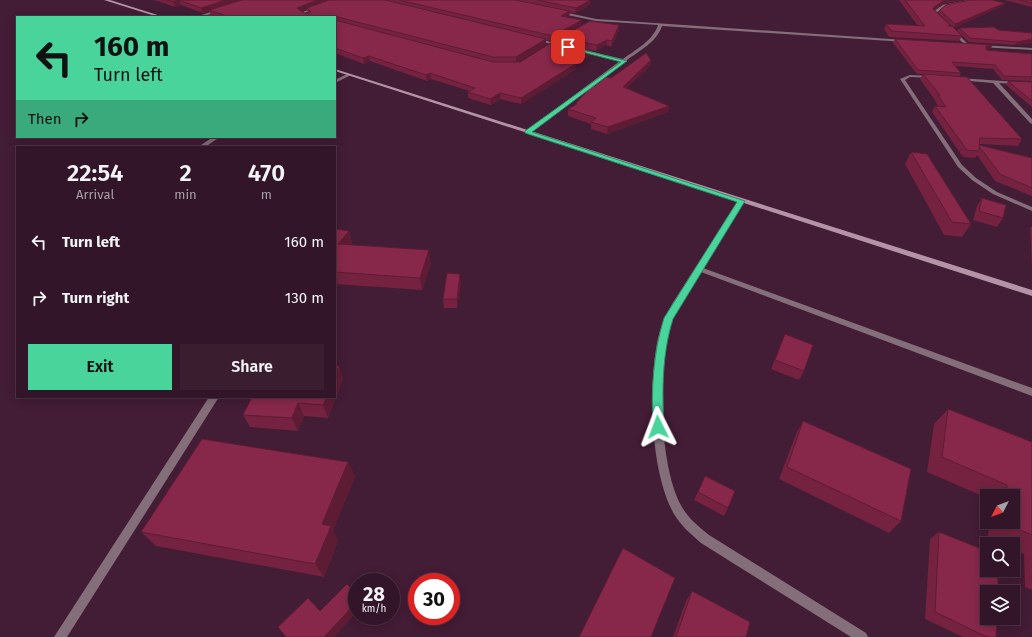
<!DOCTYPE html>
<style>
body{margin:0;font-family:"Fira Sans",sans-serif;background:#3a1e30;color:#f1f3f6;height:100vh;display:flex;flex-direction:column;font-size:15px;white-space:nowrap}
*{box-sizing:border-box;margin:0}
p{font-size:13px;color:#a89fa8}
.icon{flex:none;width:22px;height:22px;fill:none;stroke:currentColor;stroke-width:2;stroke-linecap:round;stroke-linejoin:round}
.map{position:relative;flex:1;overflow:hidden}
.details{position:absolute;left:16px;top:146px;width:320px;height:252px;display:flex;flex-direction:column;background:#321528;border-radius:0px;box-shadow:0 2px 10px #0003,0 0 0 1px #4d3445}
.details>*{flex:none}
.banner{position:absolute;left:16px;top:16px;width:320px;height:122px;border-radius:0px;box-shadow:0 2px 10px #0003,0 0 0 1px #4d3445;background:#49d49c;color:#111;overflow:hidden}
.needle{width:26px;rotate:228deg}
.controls{position:absolute;left:980px;top:489px;display:grid;gap:8px}
.controls a{display:grid;place-items:center;width:40px;height:40px;border-radius:0px;background:#321528;box-shadow:0 2px 10px #0003,0 0 0 1px #4d3445;font-size:20px}
.speed{position:absolute;left:348px;top:573px;display:flex;gap:8px;font-size:20px;font-weight:700;text-align:center}
.speed>*{display:grid;place-content:center;width:52px;height:52px;border-radius:50%;background:#321528;box-shadow:0 2px 10px #0003,0 0 0 1px #4d3445;line-height:1}
.speed small{font-size:10px;font-weight:400}
.speed .limit{border:6px solid #d22;background:#fff;color:#111}
.pin{position:absolute;display:grid;place-items:center;width:34px;height:34px;color:#fff;margin:-17px;border-radius:8px;box-shadow:0 2px 6px #0006}
.me{position:absolute;width:44px;margin:-22px;rotate:357deg;stroke-linejoin:round;filter:drop-shadow(0 0 3px #0008)}
.turn{display:flex;align-items:center;gap:14px;height:84px;padding:0 12px;font-size:18px}
.turn .icon{width:52px;height:52px;stroke-width:2.5}
.turn b{display:block;font-size:28px;line-height:34px}
.then{display:flex;align-items:center;height:38px;padding:0 12px;background:#0003;gap:8px;font-size:15px}
.eta{display:flex;justify-content:space-evenly;align-items:center;height:68px;text-align:center}
.eta b{font-size:24px;font-weight:600;line-height:28px}
.primary-button{display:flex;gap:8px;margin-top:auto;padding:8px 12px}
.primary-button a{flex:1;height:46px;border-radius:0px;background:#49d49c;color:#111;font-size:16px;font-weight:600;line-height:46px;text-align:center}
.primary-button a+a{background:#3a1e30;color:#f1f3f6}
ul{padding:0;list-style:none}
li{display:flex;align-items:center;gap:12px;height:56px;padding:0 12px}
li div{flex:1}
li b{display:block;font-size:15px}
li em{font-style:normal}
.map>svg:first-child{display:block}
.lines{fill:none;stroke-linecap:round;stroke-linejoin:round}
.street{fill:#836e7a;fill-rule:evenodd}
.secondary{fill:#b493a6;fill-rule:evenodd}
.wall{fill:#742240;fill-rule:evenodd}
.shaded-wall{fill:#5e1c34}
.building{fill:#87284a;stroke:#5e1c34}
.route{fill:#49d49c;stroke:#2f8a65}
</style>
<div class="map">
<svg width="1032" height="637" viewBox="0 0 1032 637">
<rect width="100%" height="100%" fill="#431c35"/>
<g class="lines">
<path class="street" d="M333,0H338L305,13L311,17H306L300,13Z
M968,0H975L944,7L936,13L940,19H938L932,13L942,5Z
M220,9L221,11L201,17H195Z
M559,11L596,19L905,40L907,41L905,42L662,26C657,42 639,51 627,60V62H624L530,133H526V131L620,61L580,51V49L623,59C635,50 653,41 658,25L596,21L558,13Z
M952,30H954L969,45V47H967L952,32Z
M536,38L563,45L564,46L562,47L535,40Z
M981,45L1032,48V50L980,47V45Z
M347,74L351,75L335,83V80Z
M910,75L932,76L934,77L932,78L910,77L905,80L962,165L976,178L997,192L1032,207V211L993,194L972,180L958,167L900,79Z
M959,78L1032,83V85L999,83L1032,119V124L1030,123L993,83L957,80V79Z
M213,137H220L205,147H198Z
M741,199L744,201L703,268L1032,388V396L701,272C691,287 679,302 672,319C656,360 659,469 682,507C688,518 699,527 709,535L866,633L868,637H851L701,543C691,534 681,526 674,514C650,472 648,385 658,338C661,326 666,315 672,304L738,201Z
M209,397H219L67,637H54Z"/>
<path class="secondary" d="M104,0H110L164,17H158Z
M335,69L1032,290V296L335,71Z"/>
</g>
<path class="wall" d="M154,0H591L590,5L575,13L570,12L569,16L568,17L581,25L553,41L546,40V45L517,62H520L561,43V37L619,30L611,47L606,45L596,51L590,50V55L576,63V69L521,104L500,99L491,105L468,98V92L469,91L431,79L427,81L370,61L364,64L335,53V17H216L211,15L209,11L203,13L181,5L175,7ZM307,10L308,13H304L302,12Z
M899,0H964L946,3L935,10L950,26L962,36L959,41L889,37L884,29L886,24L918,26Z
M1004,0H1032V7Z
M1005,3L1003,6L954,28L938,13L940,10Z
M959,28L1032,33V43L1015,45L969,42L957,31Z
M895,39L990,49H986V50L1032,54V81L1002,80L993,69L956,66L961,73L960,76L1022,139L1018,146L980,144L979,145L1032,158V196L995,181L977,155L975,158L963,157L932,112L935,106H938L935,101V100L920,79L923,74H917L893,43Z
M651,60L650,66L627,88L669,106L668,112L607,134L591,129V124L568,116V109L575,105L576,103L595,86Z
M1008,81L1032,82V107L1006,85Z
M911,152L971,224L962,237L944,235L905,164Z
M982,198L1003,218L997,227L973,220L977,206Z
M1032,226V268L1030,228Z
M335,229L349,231L352,243L350,245L431,263L422,290L335,284Z
M461,282L457,308H444L443,299Z
M785,334L804,371L799,380L771,369Z
M339,366L343,379L328,418L304,416L298,431L250,427L243,415Z
M948,409L1032,442V590L1025,587L1024,554L1013,549V544H1002L988,538L989,522H1013V496H987V498L927,472L934,424Z
M803,421L901,521L889,533L779,479L796,434Z
M348,462L355,477L333,530L338,541L324,577L156,546L141,532Z
M705,476L728,508L724,516L694,500Z
M939,532L996,637H963L925,619L930,539Z
M692,591L746,637H673L686,601Z"/>
<path class="shaded-wall" d="M179,0L181,5L175,7L173,2Z
M226,0H243L203,13L201,8Z
M317,0H329L307,8V10L299,13L297,8Z
M591,0L590,5L575,13L576,8Z
M945,0H964L946,3L931,12L934,7Z
M1005,3L1003,6L954,28L955,24Z
M570,11L569,16L561,21V16Z
M582,20L581,25L553,41V36Z
M619,25V30L611,47L612,41Z
M546,39V45L516,62V57Z
M1032,39V43L1015,45L1017,42Z
M607,40L606,45L596,51L597,45Z
M993,45L990,49L984,50L986,46Z
M590,50V55L570,67V61Z
M369,56L370,61L364,64L363,58Z
M651,60L650,66L622,93L623,87Z
M577,63L576,69L521,104V98Z
M430,73L431,79L427,81L426,75Z
M500,93V99L491,105L490,99Z
M669,106L668,112L607,134L608,127Z
M349,231L352,243L342,257L338,244Z
M429,250L431,263L422,290L420,278Z
M460,274L461,282L457,308V299Z
M339,366L343,379L328,418L323,405L327,397H335V375Z
M298,403L304,416L298,431L292,418Z
M348,462L355,477L333,530L338,541L324,577L315,564L322,524Z
M357,602V612L334,637H324Z"/>
<path class="building" d="M167,0H226L201,8L179,0L173,2Z
M242,0H317L297,8L304,13H310L311,12L307,8L329,0H385L546,39L516,57H493L334,16V17H230L209,10Z
M399,0H515L570,11L561,16L582,20L553,36Z
M537,0H591L576,8Z
M905,0H945L934,7L933,9L950,25L948,26H952L962,36L892,31L886,24L925,26Z
M970,0H992L1005,3L955,24L940,10L946,5Z
M1019,0H1032V3Z
M335,20L493,62H520L554,41L590,50L570,61L577,63L521,98L500,93L490,99L468,92L475,88L430,73L426,75L369,56L363,58L335,48Z
M590,21L619,25L612,41L607,40L597,45L561,37Z
M994,27L998,30L1032,33V39L1017,42L970,38L959,28Z
M895,39L993,45L986,46V50L1032,54V77L1004,76L995,65L952,62L961,73L918,70Z
M646,53L651,60L623,87L669,106L608,127L591,122L596,118L568,109L577,104L576,103L592,86H595L606,77L611,78Z
M923,74L967,77L1022,139L980,138L979,145L1032,158V188L1000,174L979,146V151L967,150L935,106L946,107L938,95H940Z
M1008,81L1032,82V101Z
M911,152L927,154L971,224L952,222Z
M982,198L1006,205L1003,218L979,211Z
M335,229L349,231L338,244L429,250L420,278L335,272Z
M447,273L460,274L457,299H443Z
M785,334L813,345L804,371L775,360Z
M335,366H339L335,375Z
M252,397H327L323,405L298,403L292,418L243,415Z
M948,409L1032,442V535L1007,524V522H1013V496H1007V485L942,457Z
M803,421L911,469L901,521L787,467Z
M202,439L348,462L322,524L331,526L315,564L141,532Z
M705,476L735,491L728,508L698,492Z
M939,532L987,551V570H998V592H987V618H997L996,637H987L935,612Z
M623,548L675,578L651,637H579Z
M347,584L357,594V602L324,637H286L278,627L308,598L320,611Z
M692,591L750,622L746,637H676Z"/>
<path class="route" d="M567,46L627,61L532,132L745,201L673,319C662,354 662,391 664,427L662,430H654L653,427C651,391 653,353 664,318L737,202L525,133V131L621,62L567,48Z"/>
</svg>
<div class="controls">
<a><svg class="needle" viewBox="-14 -14 28 28"><path d="M0-13l5 13h-10z" fill="#e53935"/><path d="M0 13l5-13h-10z" fill="#a89fa8"/></svg></a>
<a><svg class="icon" aria-label="search" viewBox="0 0 24 24"><circle cx="10" cy="10" r="6"/><path d="M15 15l6 6"/></svg></a>
<a><svg class="icon" aria-label="layers" viewBox="0 0 24 24"><path d="M12 4l9 5-9 5-9-5zM3 14l9 5 9-5"/></svg></a>
</div>
<div class="speed"><div>28<small>km/h</small></div><div class="limit">30</div></div>
<div class="pin" style="left:568px;top:47px;background:#d93025"><svg class="icon" aria-label="arrive" viewBox="0 0 24 24"><path d="M6 21V4h12l-3 4 3 4H6"/></svg></div>
<svg class="me" style="left:658px;top:427px" viewBox="-20 -20 40 40"><path d="M0-17L14 15 0 8-14 15z" fill="#49d49c" stroke="#fff" stroke-width="4"/></svg>
<div class="banner">
<div class="turn"><svg class="icon" aria-label="left" viewBox="0 0 24 24"><path d="M17 20v-9H6M10 6l-5 5 5 5"/></svg><div><b>160 m</b>Turn left</div></div>
<div class="then">Then<svg class="icon" aria-label="right" viewBox="0 0 24 24"><path d="M7 20v-9h11M14 6l5 5-5 5"/></svg></div>
</div>
<section class="details">
<div class="eta">
<div><b>22:54</b><p>Arrival</p></div>
<div><b>2</b><p>min</p></div>
<div><b>470</b><p>m</p></div>
</div>
<ul>
<li><svg class="icon" aria-label="left" viewBox="0 0 24 24"><path d="M17 20v-9H6M10 6l-5 5 5 5"/></svg><div><b>Turn left</b></div><em>160 m</em></li>
<li><svg class="icon" aria-label="right" viewBox="0 0 24 24"><path d="M7 20v-9h11M14 6l5 5-5 5"/></svg><div><b>Turn right</b></div><em>130 m</em></li>
</ul>
<div class="primary-button"><a>Exit</a><a>Share</a></div>
</section>
</div>
